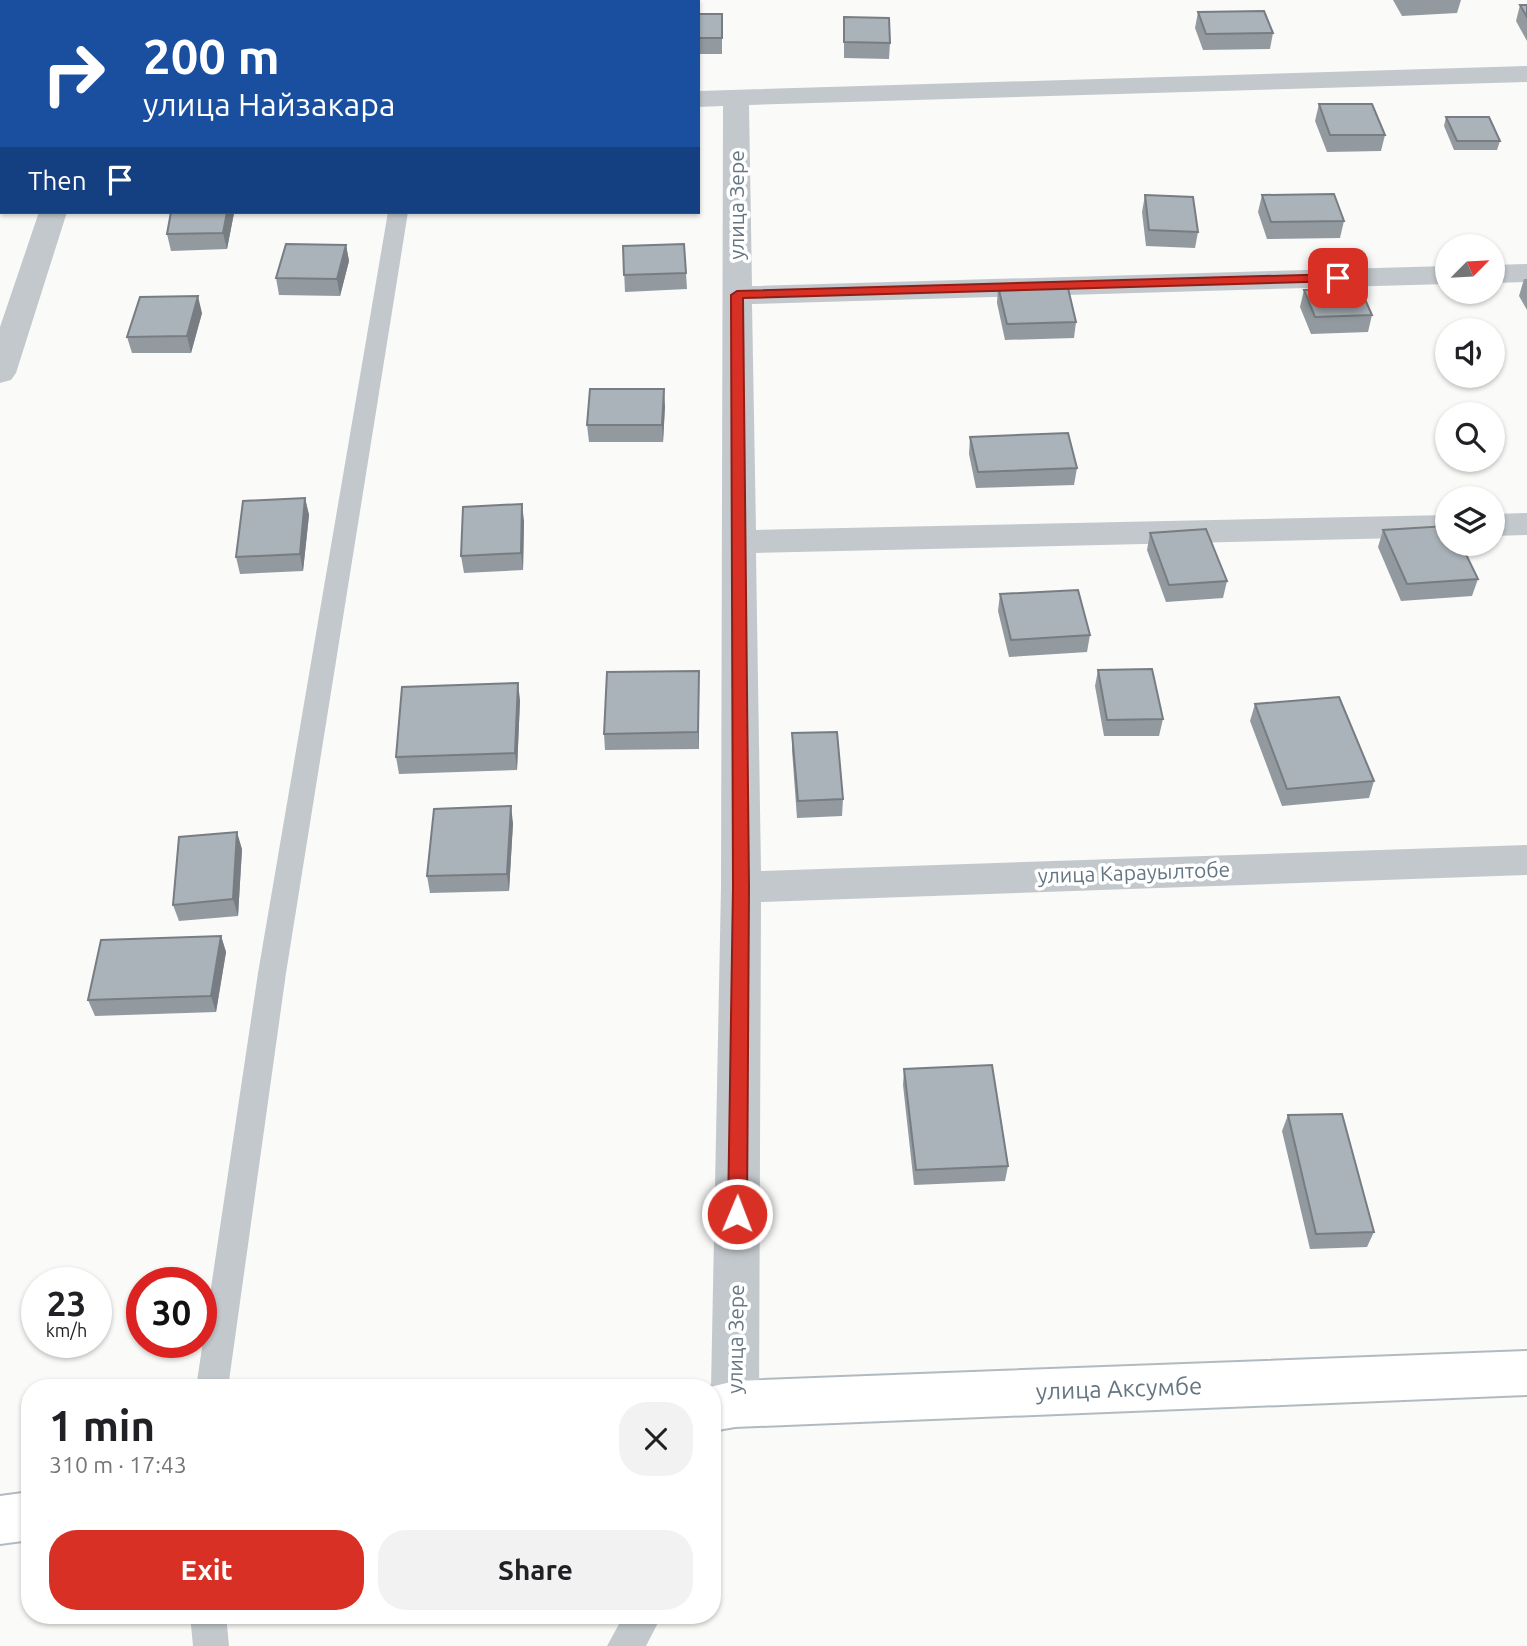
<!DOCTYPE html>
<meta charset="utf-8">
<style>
body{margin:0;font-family:Ubuntu,sans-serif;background:#f2f2f2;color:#202124;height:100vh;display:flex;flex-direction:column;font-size:26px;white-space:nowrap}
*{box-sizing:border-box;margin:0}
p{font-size:23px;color:#757577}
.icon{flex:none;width:38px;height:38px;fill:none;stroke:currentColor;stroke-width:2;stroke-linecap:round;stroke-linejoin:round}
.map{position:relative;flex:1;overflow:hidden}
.drawer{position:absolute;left:21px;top:1379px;width:700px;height:245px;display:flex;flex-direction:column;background:#fff;border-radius:28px;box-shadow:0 2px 5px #0004}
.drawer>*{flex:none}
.guide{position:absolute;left:0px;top:0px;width:700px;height:214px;box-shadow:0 2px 5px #0004;background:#1a4fa0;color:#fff;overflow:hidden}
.needle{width:46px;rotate:66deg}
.tools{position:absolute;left:1435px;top:234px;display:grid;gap:14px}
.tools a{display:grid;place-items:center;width:70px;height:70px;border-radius:50%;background:#fff;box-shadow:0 2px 5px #0004;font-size:35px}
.speed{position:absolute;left:21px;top:1267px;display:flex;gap:14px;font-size:35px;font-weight:700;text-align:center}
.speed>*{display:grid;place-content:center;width:91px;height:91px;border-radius:50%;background:#fff;box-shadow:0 2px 5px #0004;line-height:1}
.speed small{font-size:18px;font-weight:400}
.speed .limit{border:10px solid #d22;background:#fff;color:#111}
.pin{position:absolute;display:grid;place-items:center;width:60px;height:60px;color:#fff;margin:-30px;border-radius:14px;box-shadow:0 4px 10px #0006}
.me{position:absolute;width:77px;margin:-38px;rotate:1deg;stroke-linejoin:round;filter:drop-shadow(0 0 5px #0008)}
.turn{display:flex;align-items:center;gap:24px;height:147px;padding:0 28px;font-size:32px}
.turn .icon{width:91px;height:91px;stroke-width:2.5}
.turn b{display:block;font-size:49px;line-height:60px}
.then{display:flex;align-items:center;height:66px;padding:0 28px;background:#0003;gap:14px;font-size:26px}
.round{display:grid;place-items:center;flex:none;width:74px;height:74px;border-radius:28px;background:#f2f2f2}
.headline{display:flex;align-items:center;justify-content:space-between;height:119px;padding:0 28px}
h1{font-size:42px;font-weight:700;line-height:52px}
.action{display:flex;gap:14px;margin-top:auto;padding:14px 28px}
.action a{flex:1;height:80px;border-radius:28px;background:#d93025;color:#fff;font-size:28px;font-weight:700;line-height:80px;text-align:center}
.action a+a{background:#f2f2f2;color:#202124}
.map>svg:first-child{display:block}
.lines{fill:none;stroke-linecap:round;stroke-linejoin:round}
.secondary-casing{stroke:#b3babf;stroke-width:4}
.service{fill:#c3c8cc;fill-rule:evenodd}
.minor{fill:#c3c8cc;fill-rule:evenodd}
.secondary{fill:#fff;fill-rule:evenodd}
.wall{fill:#929a9f}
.shaded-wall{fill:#777d82}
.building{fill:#aab3b9;stroke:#777d82;stroke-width:2}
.route{fill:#d93025;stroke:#8d1f18;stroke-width:2}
.labels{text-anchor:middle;stroke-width:7;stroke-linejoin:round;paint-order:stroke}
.street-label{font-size:21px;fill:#657683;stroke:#fff}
.near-street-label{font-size:24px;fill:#657683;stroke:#fff}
</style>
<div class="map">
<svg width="1527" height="1646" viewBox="0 0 1527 1646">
<rect width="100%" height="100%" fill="#fafaf8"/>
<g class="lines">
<g class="secondary-casing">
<path id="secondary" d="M1527,1351V1395L735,1427L712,1431V1388H706L735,1381Z
M30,1492V1540L0,1544V1496Z"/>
</g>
<path class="service" d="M388,212H408L286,973L228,1388H196L258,973Z
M190,1615H226L229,1646H193Z
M624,1615H662L646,1646H607Z"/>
<path class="minor" d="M202,0H228L202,2Z
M476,0H502V2H476Z
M1527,66V82L749,105L752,286L1447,266V284L752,304L756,530L1447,515V537L756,553L761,871L1527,845V875L761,902L759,1404L752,1420L735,1427L718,1420L712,1407L711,1388L721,887L723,106L698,107V91Z
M0,105H2V121H0Z
M39,212H67L16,373L11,380L0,383V327Z
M1527,264V282L1493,283V265Z
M1527,513V535L1493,536V514Z"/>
<use href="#secondary" class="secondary"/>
</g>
<path class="wall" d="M1393,0H1461L1457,13L1402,16Z
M1520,5H1527V41L1516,21Z
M1198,12L1273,33L1270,49L1203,50L1195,28Z
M698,14H722V54H698Z
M844,17L890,43L889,59L844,58Z
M1319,104L1385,135L1381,151L1327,152L1315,121Z
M1446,117L1500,141L1497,150H1454L1444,126Z
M1145,195L1198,232L1195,248L1146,246L1142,212Z
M1262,195L1344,221L1340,238L1267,239L1258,212Z
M234,213L227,249L171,251L167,234Z
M346,245L349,261L340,296L279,295L276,278Z
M623,246L686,273L687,289L625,292Z
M1524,279H1527V310L1519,296Z
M998,286L1076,322L1074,338L1005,340L997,303Z
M1304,290L1372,315L1368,332L1311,334L1300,307Z
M202,313L191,353H132L127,337Z
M665,406L663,442H589L587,425Z
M970,437L1077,468L1074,485L976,488L969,454Z
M305,498L309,515L303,571L240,574L236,557Z
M524,521L523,570L464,573L461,556Z
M1383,530L1478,579L1472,596L1401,601L1378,547Z
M1150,533L1227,581L1223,598L1166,602L1147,550Z
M1000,594L1090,635L1087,652L1009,657L998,611Z
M1098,670L1163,719L1159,736H1104L1095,686Z
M699,671V749L605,750L604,734Z
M520,700L517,770L399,774L396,757Z
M1255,704L1374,781L1369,798L1282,806L1250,721Z
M792,733L843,799L842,816L797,818L792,750Z
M513,823L509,891L430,893L427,876Z
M242,849L238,916L179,921L173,905Z
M221,936L226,952L216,1012L95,1016L88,1000Z
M904,1069L1008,1166L1005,1181L914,1185L903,1085Z
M1288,1115L1374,1232L1367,1247L1310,1249L1282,1131Z"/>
<path class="shaded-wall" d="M227,212H234V213L227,249L223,233Z
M346,245L349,261L340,296L337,279Z
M198,296L202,313L191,353L187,336Z
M664,389L665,406L663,442L662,425Z
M305,498L309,515L303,571L300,554Z
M522,504L524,521L523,570L521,553Z
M699,671V749L698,732Z
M518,683L520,700L517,770L515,753Z
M511,806L513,823L509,891L507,874Z
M237,832L242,849L238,916L233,899Z
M221,936L226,952L216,1012L211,996Z"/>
<path class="building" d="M1520,5H1527V17Z
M1264,11L1273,33L1206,34L1198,12Z
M698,14H722V38H698Z
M844,17L889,18L890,43L844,42Z
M1319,104H1372L1385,135H1330Z
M1446,117H1489L1500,141H1457Z
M1334,194L1344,221L1271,222L1262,195Z
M1145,195L1193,197L1198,232L1149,230Z
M171,212H227L223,233L167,234Z
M286,244L346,245L337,279L276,278Z
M684,244L686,273L624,275L623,246Z
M1067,284L1076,322L1007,324L998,286Z
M1360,288L1372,315L1315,317L1304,290Z
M198,296L187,336L127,337L140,297Z
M590,389H664L662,425H587Z
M1068,433L1077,468L978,472L970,437Z
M305,498L300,554L236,557L243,501Z
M522,504L521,553L461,556L463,507Z
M1447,526V544H1461L1478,579L1407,584L1383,530Z
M1206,529L1227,581L1169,585L1150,533Z
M1078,590L1090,635L1011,640L1000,594Z
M1152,669L1163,719L1107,720L1098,670Z
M699,671L698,732L604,734L607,672Z
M518,683L515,753L396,757L402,687Z
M1339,697L1374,781L1287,789L1255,704Z
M837,732L843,799L798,801L792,733Z
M511,806L507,874L427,876L434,809Z
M237,832L233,899L173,905L179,837Z
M221,936L211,996L88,1000L101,940Z
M992,1065L1008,1166L916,1170L904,1069Z
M1342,1114L1374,1232L1316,1234L1288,1115Z"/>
<path class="route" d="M1338,274L1342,275V281L743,298L749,887L747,1214L744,1220L737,1222L731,1220L728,1214L733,887L731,295L737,291Z"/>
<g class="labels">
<g class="street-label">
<text transform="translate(737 205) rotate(-90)" y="7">улица Зере</text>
<text transform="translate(1134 873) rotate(-2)" y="7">улица Карауылтобе</text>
<text transform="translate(736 1339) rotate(-89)" y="7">улица Зере</text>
</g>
<g class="near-street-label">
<text transform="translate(1119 1389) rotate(-2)" y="8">улица Аксумбе</text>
</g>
</g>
</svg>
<div class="tools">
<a><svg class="needle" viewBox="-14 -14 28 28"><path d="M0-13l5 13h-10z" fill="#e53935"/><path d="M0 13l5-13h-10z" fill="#757577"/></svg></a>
<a><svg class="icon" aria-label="sound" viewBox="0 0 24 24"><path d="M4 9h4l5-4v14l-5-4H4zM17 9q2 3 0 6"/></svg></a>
<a><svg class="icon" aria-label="search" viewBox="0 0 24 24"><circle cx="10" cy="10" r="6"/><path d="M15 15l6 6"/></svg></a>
<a><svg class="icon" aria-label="layers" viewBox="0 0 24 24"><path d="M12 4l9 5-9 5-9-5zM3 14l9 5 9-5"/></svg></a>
</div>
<div class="speed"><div>23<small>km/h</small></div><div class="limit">30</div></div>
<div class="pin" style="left:1338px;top:278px;background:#d93025"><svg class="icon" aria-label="arrive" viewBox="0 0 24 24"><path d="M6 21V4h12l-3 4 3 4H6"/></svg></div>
<svg class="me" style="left:737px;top:1214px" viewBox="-20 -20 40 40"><circle r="17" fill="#d93025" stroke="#fff" stroke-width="3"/><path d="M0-11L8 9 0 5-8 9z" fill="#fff"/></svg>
<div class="guide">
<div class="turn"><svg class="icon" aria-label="right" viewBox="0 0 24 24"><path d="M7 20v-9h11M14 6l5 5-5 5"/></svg><div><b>200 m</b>улица Найзакара</div></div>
<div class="then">Then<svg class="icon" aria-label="arrive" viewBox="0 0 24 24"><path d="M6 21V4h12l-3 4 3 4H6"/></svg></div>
</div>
<section class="drawer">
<div class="headline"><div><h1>1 min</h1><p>310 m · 17:43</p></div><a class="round"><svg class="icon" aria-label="close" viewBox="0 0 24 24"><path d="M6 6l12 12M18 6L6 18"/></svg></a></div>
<div class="action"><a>Exit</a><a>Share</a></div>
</section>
</div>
